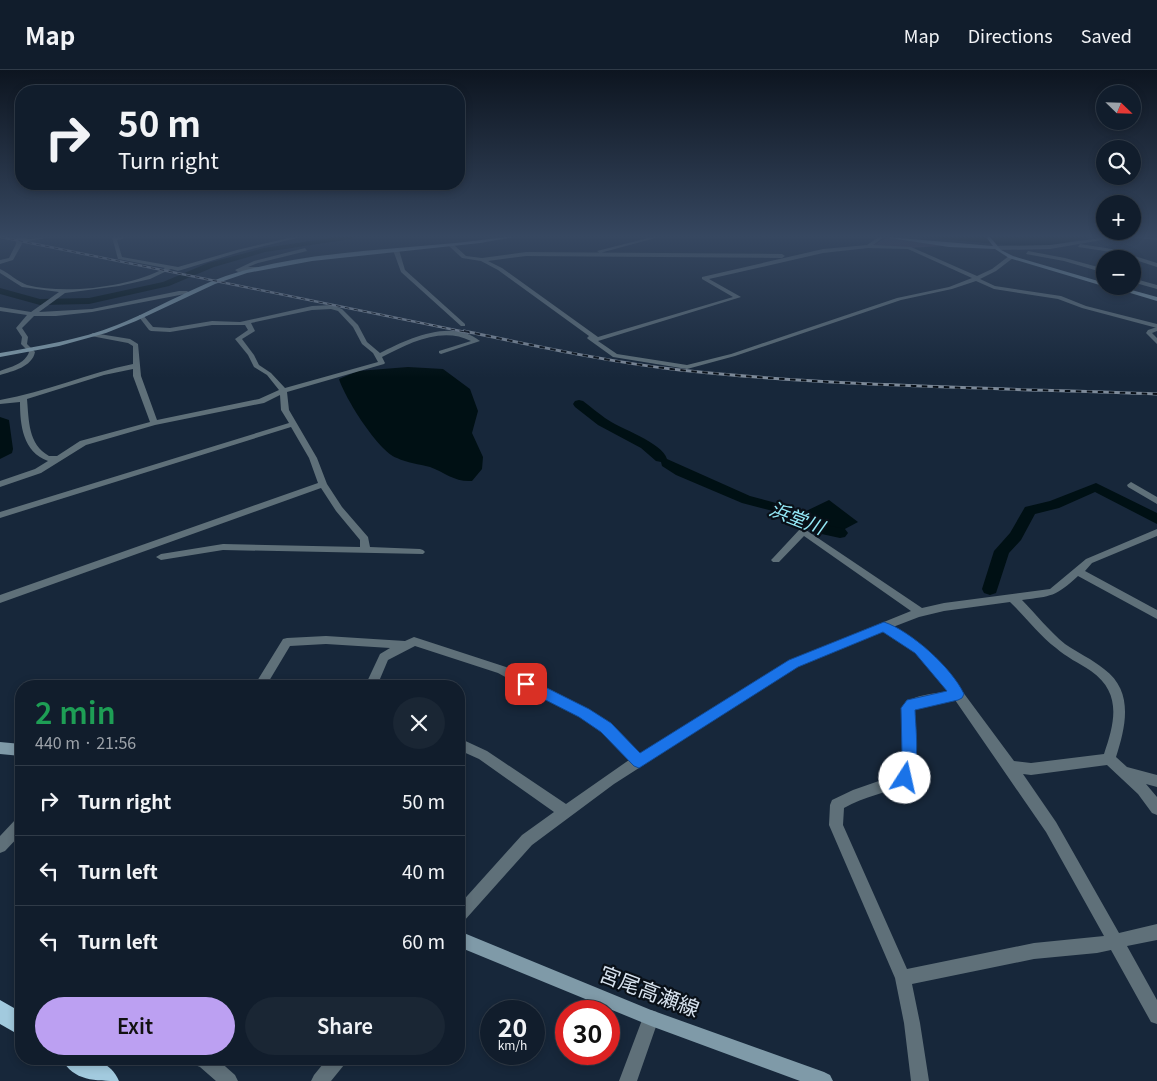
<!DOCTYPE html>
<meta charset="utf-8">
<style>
body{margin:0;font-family:Georgia,"Noto Sans JP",serif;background:#1a2634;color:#f1f3f6;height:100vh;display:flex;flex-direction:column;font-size:19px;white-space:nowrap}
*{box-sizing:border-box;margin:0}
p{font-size:16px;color:#9ca2a9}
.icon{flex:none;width:28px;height:28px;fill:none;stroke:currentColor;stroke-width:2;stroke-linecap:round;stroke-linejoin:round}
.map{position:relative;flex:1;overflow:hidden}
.drawer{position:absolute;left:15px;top:610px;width:450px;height:385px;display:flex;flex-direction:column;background:#111d2c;border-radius:20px;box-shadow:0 2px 8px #0003,0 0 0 1px #303b48}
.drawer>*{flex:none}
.guide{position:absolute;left:15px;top:15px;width:450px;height:105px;border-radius:20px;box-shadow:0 2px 8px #0003,0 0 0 1px #303b48;background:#111d2c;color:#f1f3f6;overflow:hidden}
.needle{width:32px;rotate:113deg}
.tools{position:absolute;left:1096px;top:15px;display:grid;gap:10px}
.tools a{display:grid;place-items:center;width:45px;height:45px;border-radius:50%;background:#111d2c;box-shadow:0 2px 8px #0003,0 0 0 1px #303b48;font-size:25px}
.speed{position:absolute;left:480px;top:930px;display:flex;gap:10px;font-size:25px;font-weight:700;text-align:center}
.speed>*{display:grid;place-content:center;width:65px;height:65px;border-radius:50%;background:#111d2c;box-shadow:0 2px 8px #0003,0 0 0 1px #303b48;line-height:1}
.speed small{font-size:12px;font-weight:400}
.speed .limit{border:8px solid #d22;background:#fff;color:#111}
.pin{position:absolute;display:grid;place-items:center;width:42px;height:42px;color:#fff;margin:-21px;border-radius:10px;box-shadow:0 2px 8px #0006}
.me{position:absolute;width:55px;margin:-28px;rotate:10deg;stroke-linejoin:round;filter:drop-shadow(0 0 4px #0008)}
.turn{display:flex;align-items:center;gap:18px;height:105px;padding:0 20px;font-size:22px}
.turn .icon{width:65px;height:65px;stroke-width:2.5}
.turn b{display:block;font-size:35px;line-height:42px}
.round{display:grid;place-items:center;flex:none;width:52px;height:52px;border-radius:26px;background:#1a2634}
.summary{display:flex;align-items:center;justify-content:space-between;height:85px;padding:0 20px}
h1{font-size:30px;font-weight:600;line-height:38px;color:#1e9e55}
.button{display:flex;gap:10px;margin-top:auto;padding:10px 20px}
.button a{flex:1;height:58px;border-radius:30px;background:#bca0f2;color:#111;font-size:20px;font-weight:600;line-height:58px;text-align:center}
.button a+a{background:#1a2634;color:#f1f3f6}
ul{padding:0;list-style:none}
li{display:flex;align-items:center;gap:15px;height:70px;padding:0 20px;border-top:1px solid #303b48}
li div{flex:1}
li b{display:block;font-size:19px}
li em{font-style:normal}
header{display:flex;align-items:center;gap:30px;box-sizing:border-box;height:70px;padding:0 25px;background:#111d2c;border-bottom:1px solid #303b48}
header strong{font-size:24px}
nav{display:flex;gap:28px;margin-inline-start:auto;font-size:18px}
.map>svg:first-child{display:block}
.green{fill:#433c56}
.water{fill:#001014}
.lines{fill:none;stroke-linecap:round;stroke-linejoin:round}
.river{fill:#001014;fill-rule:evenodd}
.minor{fill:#5f7079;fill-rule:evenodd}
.tertiary{fill:#5f7079;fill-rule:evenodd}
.secondary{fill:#7f9aa8;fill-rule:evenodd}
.trunk{fill:#a2cade;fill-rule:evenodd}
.rail-far1-casing{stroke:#7d8a99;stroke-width:2.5}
.rail-casing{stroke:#7d8a99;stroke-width:3}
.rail-far1{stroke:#091018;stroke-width:1;stroke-dasharray:4.5;stroke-linecap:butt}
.rail{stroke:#091018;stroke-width:2;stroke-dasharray:5.5;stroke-linecap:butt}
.route{fill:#1a73e8;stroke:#114b97}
.labels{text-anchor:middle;stroke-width:4.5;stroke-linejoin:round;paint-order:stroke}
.water-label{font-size:19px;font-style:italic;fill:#94e9f7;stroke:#091018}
.near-street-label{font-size:21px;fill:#d7e2ee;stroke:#091018}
</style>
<header>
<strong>Map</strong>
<nav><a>Map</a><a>Directions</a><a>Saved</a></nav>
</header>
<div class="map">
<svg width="1157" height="1011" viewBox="0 0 1157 1011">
<rect width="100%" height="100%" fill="#17273a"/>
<path class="green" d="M888,167L943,176L908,178L871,176Z"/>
<path class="water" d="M922,167H1088L1053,176H1016Z
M408,297L443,299L470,319L478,341L472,363L483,387L482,399L472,411C454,412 446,403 430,397C419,394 407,393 397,388C378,381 345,328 339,309L358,301Z
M0,347L9,350L13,379L12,383L0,389Z
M829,430L858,452L843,460L822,455L802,443Z"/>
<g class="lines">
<path class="river" d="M336,167H355L351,169L265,182L214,197L169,216L89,234L40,235L0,224V218L40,229L89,228L163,212L208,193L264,178Z
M579,330L583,331C591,337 598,343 605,348C620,359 662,372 667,389L750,426L791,437L826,455L845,459L848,463L845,467L840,468L817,463L781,443L742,433L676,405L662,396L661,392L656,391L641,378L598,355L575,337L573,334L575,331Z
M1096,413L1157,443V454L1095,422L1059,438L1035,444L1021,470L1009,483L996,523L990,525L984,523L982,519L994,481L1010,463L1025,437L1050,431Z"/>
<path class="minor" d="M17,167L29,169L51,167L29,171H21L22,174L13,190L0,194V190L9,188L16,174Z
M112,167H130L117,170L122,187L178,197L237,180L293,167H301L240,182L178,201L171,199L150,209L119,216L65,223L39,242L92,239L179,221H187L190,223L92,242L56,246H34L22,258L28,267L27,274L35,282C32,297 13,301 0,305V301C10,297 25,294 29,282L21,274L22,267L16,258L27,245L0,241V237L31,242L59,222L22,217L0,203V199C9,203 18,212 27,215C66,225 130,217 165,198L118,189Z
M652,167H659L600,183L597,181Z
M879,167H884L873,175L911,177L977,206L992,199L1009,186H1013V188L996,201L980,209L995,216L1061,226L1086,236L1157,254V258L1082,238L1058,229L994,219L976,211L952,219L901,230L735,286L687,299L613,287L588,269L587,268L589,266L498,200L481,191L462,188L449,176L454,175L466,186L482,188L526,182L782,184L785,186L782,188L526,186L488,191L502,198L598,267L733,227L702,209V207L823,179L867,175ZM868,178L908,179L972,208L949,217L897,228L731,284L687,295L617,284L598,271L741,227L709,209L823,183Z
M1108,167H1119L1050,179L997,180L994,178L997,176L1050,175Z
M1137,167L1157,168V170L1139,168Z
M1080,174L1112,179L1157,193V197L1111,182L1078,177Z
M305,178L307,181L258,193L248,197H260V199L238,202L235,200L254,191Z
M396,178L399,180L405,200L465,254V256H461L401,202L393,180Z
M1028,181L1065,188L1105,199V203L1064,191L1026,184Z
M1132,208L1157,215V219L1132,212Z
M332,235L342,239L358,255L367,272L380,283C408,269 451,248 480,271L441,284L439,283V281L471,271C442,256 409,273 382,287L385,293L384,294L287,322L289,340L317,388L327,414L342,437L368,467L370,477L420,479L423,480L425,482L423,484L223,480L161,490L156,487L161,484L223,474L360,477V470L336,441L321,418L0,533V525L318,413L309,388L291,357L0,448V442L289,353L281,340L280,325L264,333L155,355L86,375L41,403L0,417V411L35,399L48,391C23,382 20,355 20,332L0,334V330C46,322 88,303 133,294V276L128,273L91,266L90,265L93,263L130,269L138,274L141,306L157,350L259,329L279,320L267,305L254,297L248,285L235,269L248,260L245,255H212L170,262L151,261L149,260L139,247V245H143L153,257L170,258L212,251L240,252L312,236ZM331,239L338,241L353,257L362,274L373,283L378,292L285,318L271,303L259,295L254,285L242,269L255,261L251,253L312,240ZM133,299V306L150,352L80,371L57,386H49C28,374 29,351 27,329L104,305Z
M1131,412L1157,427V434L1128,417L1127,415Z
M803,458L922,538L944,533L1050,519L1086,489L1157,459V466L1092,493L1085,501L1157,540V549L1078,506C1055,527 1052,526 1022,530C1036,544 1049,561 1065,574C1078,583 1092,589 1104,599C1134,621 1126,656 1116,687L1127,697L1157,705V717L1146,714L1157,727V745L1152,743L1138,724L1107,695L1031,705L1023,704L1056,752L1119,863L1157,854V870L1127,876L1157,930V954L1151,952L1111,880L1097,883L1034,889L912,914L920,953L929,1011H911L904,953L895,908L829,755L830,735L832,730L853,720L899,704L903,683L902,638C909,624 935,624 949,621L916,583L883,562L798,596L614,714L532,775L464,851L459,854V835L522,765L554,742L479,689L459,680V668L487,681L566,734L629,690L602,661L580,647L498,603L415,576L388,590L377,616H365L380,584L390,578L326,574L290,576L266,616H254L283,569L287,568L326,566L405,571L414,567L506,597L588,639L610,653L640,684L790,590L911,541L804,466L779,492H773L771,490L773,488L800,459ZM1010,532C1026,547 1039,565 1056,578C1066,587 1079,593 1091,601C1122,623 1115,652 1104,684L1031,693L1014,691L951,606L924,577L893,557L919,547L944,541ZM955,630L1046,762L1104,866L1034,873L907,899L843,755L844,738C864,726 888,723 910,712L915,683L914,640Z
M21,747V764L5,781L0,783V766L16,749Z
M651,940L657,942L659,948L637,1011H619L645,942Z
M192,989H217L235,1005L238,1011H216L200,997L195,995Z
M327,989H347L344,995L331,1011H311L314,1005Z"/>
<path class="tertiary" d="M1157,257V261L1152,263L1157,268V274L1146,263L1148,260Z"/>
<path class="secondary" d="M504,167H515L480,173L312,191L247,203L215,214L136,251L106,263L59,276L0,287V283C39,276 80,270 117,255C160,238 198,213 242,201C326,178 418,180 504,167Z
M888,167L993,176L986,167H990L1001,180L1013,186L1105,213V216H1107H1103L1009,188L995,179L949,177L890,168Z
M1107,216H1117L1157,227V231Z
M0,672L21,674V686L0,684Z
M459,861L651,940L824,1002L830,1005L833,1011H800L651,956L459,877Z"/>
<path class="trunk" d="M0,930L21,942V966L0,954Z
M62,989C84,988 109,987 119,1011C96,1011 73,1011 62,989Z"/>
<g class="rail-far1-casing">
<path id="rail-far1" d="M1,167L470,263"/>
</g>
<g class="rail-casing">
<path id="rail" d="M464,261C536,276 608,292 680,300C838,317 998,318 1157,324"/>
</g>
<use href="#rail-far1" class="rail-far1"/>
<use href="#rail" class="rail"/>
</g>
<linearGradient id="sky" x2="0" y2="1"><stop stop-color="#0d1520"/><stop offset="0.54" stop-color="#364760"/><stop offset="1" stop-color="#364760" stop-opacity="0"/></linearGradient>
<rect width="1157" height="308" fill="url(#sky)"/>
<path class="route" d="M884,552C911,561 952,598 964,624L962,628L958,630L915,640C916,664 920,690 910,713L905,715L900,713L897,708L902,683L901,638L907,630L947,621L915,583L883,562L798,597L639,698L634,696L601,662L579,647L522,618L520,614L522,610L526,608L531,610L589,639L611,653L640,683L789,590Z"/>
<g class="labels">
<g class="water-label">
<text transform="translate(797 448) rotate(21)" y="7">浜堂川</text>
</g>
<g class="near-street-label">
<text transform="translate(649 922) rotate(21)" y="7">宮尾高瀬線</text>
</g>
</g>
</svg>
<div class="tools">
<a><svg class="needle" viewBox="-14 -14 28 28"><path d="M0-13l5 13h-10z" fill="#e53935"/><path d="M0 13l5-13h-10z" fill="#9ca2a9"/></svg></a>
<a><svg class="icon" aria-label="search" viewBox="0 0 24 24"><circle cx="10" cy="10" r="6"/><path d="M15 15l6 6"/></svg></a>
<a>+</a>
<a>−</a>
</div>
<div class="speed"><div>20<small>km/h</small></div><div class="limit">30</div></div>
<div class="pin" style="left:526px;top:614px;background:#d93025"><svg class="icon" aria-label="arrive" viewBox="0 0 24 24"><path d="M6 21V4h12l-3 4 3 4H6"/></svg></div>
<svg class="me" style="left:905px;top:708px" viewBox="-20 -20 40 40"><circle r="19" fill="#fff"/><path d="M0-13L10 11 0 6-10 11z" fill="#1a73e8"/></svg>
<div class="guide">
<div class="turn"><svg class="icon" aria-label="right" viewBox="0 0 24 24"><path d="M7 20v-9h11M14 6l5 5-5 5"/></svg><div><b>50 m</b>Turn right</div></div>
</div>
<section class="drawer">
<div class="summary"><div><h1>2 min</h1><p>440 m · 21:56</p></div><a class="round"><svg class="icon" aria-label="close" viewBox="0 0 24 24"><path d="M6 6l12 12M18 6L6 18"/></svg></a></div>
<ul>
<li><svg class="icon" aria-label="right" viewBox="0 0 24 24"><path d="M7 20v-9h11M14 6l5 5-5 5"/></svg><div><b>Turn right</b></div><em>50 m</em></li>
<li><svg class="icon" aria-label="left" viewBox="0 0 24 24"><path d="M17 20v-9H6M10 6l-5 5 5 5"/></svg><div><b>Turn left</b></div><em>40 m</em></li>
<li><svg class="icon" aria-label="left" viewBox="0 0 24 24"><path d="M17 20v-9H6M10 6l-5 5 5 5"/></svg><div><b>Turn left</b></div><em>60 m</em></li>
</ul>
<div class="button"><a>Exit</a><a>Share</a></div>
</section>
</div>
